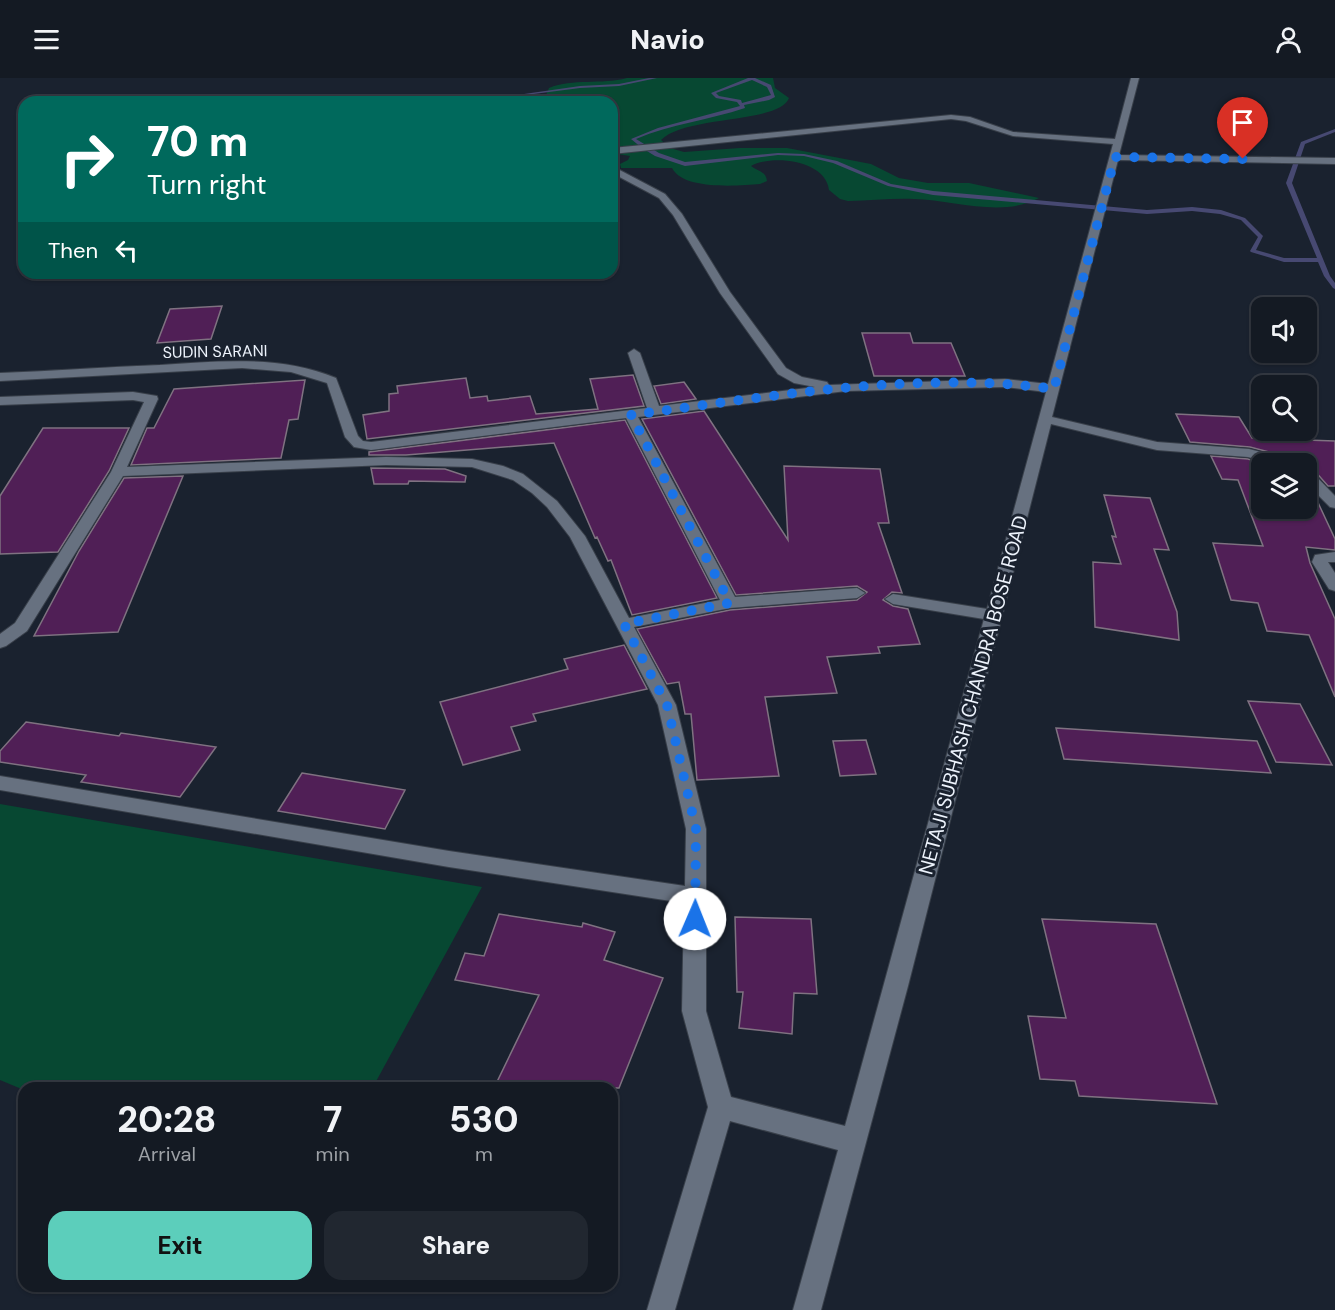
<!DOCTYPE html>
<style>
body{margin:0;font-family:"DM Sans",sans-serif;background:#212730;color:#f1f3f6;height:100vh;display:flex;flex-direction:column;font-size:22px;white-space:nowrap}
*{box-sizing:border-box;margin:0}
p{font-size:20px;color:#9da1a6}
.icon{flex:none;width:33px;height:33px;fill:none;stroke:currentColor;stroke-width:2;stroke-linecap:round;stroke-linejoin:round}
.map{position:relative;flex:1;overflow:hidden}
.drawer{position:absolute;left:18px;top:1004px;width:600px;height:210px;display:flex;flex-direction:column;background:#141a23;border-radius:18px;box-shadow:0 2px 4px #0004,0 0 0 2px #333841}
.drawer>*{flex:none}
.hud{position:absolute;left:18px;top:18px;width:600px;height:183px;border-radius:18px;box-shadow:0 2px 4px #0004,0 0 0 2px #333841;background:#00695c;color:#fff;overflow:hidden}
.fabs{position:absolute;left:1251px;top:219px;display:grid;gap:12px}
.fabs a{display:grid;place-items:center;width:66px;height:66px;border-radius:12px;background:#141a23;box-shadow:0 2px 4px #0004,0 0 0 2px #333841;font-size:30px}
.pin{position:absolute;display:grid;place-items:center;width:51px;height:51px;color:#fff;margin:-62px -26px;border-radius:50% 50% 50% 0;rotate:-45deg;box-shadow:0 0 6px #0007}
.pin .icon{rotate:45deg}
.me{position:absolute;width:66px;margin:-33px;rotate:1deg;stroke-linejoin:round;filter:drop-shadow(0 0 4px #0008)}
.turn{display:flex;align-items:center;gap:21px;height:126px;padding:0 30px;font-size:27px}
.turn .icon{width:78px;height:78px;stroke-width:2.5}
.turn b{display:block;font-size:42px;line-height:51px}
.then{display:flex;align-items:center;height:57px;padding:0 30px;background:#0003;gap:12px;font-size:22px}
.eta{display:flex;justify-content:space-evenly;align-items:center;height:102px;text-align:center}
.eta b{font-size:36px;font-weight:800;line-height:42px}
.button{display:flex;gap:12px;margin-top:auto;padding:12px 30px}
.button a{flex:1;height:69px;border-radius:18px;background:#5ccebb;color:#111;font-size:24px;font-weight:800;line-height:69px;text-align:center}
.button a+a{background:#212730;color:#f1f3f6}
header{display:flex;justify-content:space-between;align-items:center;height:78px;padding:0 30px;background:#141a23;font-size:27px;font-weight:800}
.map>svg:first-child{display:block}
.green{fill:#074832}
.lines{fill:none;stroke-linecap:round;stroke-linejoin:round}
.stream{fill:#474972;fill-rule:evenodd}
.building{fill:#501f56;stroke:#7f7281;stroke-width:1.5}
.minor-casing{stroke:#383f49;stroke-width:2}
.minor{fill:#677180;fill-rule:evenodd}
.route{stroke:#1a73e8;stroke-width:10;stroke-dasharray:0 18}
.labels{text-anchor:middle;stroke-width:6;stroke-linejoin:round;paint-order:stroke}
.far-street-label{font-size:16px;fill:#edf3fc;stroke:#1a222f}
.street-label{font-size:20px;fill:#edf3fc;stroke:#1a222f}
</style>
<header><svg class="icon" aria-label="menu" viewBox="0 0 24 24"><path d="M4 6h16M4 12h16M4 18h16"/></svg>Navio<svg class="icon" aria-label="person" viewBox="0 0 24 24"><circle cx="12" cy="8" r="4"/><path d="M4 21q1-7 8-7t8 7"/></svg></header>
<div class="map">
<svg width="1335" height="1232" viewBox="0 0 1335 1232">
<rect width="100%" height="100%" fill="#1a222f"/>
<path class="green" d="M627,0H773L775,10L789,20C779,46 685,37 661,62L670,70L684,74L740,70H787L871,86L899,100L928,105H969L1039,120C1002,140 954,122 914,121C892,120 870,123 848,123L840,121L829,112C826,82 772,76 751,88C757,93 766,93 767,103L760,106C737,108 683,112 672,90H621L620,86L628,82L630,78L612,75V24H533L546,17L549,10C573,0 601,7 627,0Z
M0,726L482,809L373,1009L24,1010V1012L0,1002Z"/>
<g class="lines">
<path class="stream" d="M649,0H657L619,8L580,10L526,17L524,16L580,8L619,6Z
M748,0H755L771,7L775,19L769,22L744,27L745,30C709,42 671,46 636,61L659,75L685,84L778,75L804,76L837,83L891,106L933,113L1147,132L1192,129L1221,132L1245,140L1263,158L1256,172L1284,180H1317L1286,105L1301,64L1335,51V54L1305,66L1292,105L1330,198L1335,205V211L1333,210L1324,198L1318,184H1284L1251,174L1250,173L1258,159L1241,142L1220,136L1192,133L1147,136L933,117L888,108L833,85L804,78L778,77L685,88L655,78L642,70L631,61L658,50L740,28L737,24L716,20L711,15ZM752,2L767,9L771,17L742,25L741,22L719,18L716,15Z"/>
</g>
<path class="building" d="M222,228L211,261L157,265L170,231Z
M862,255H910L913,265H951L965,298H874Z
M633,297L644,328L367,361L363,337L389,333V316L398,315L397,308L466,300L470,320L487,318L488,323L530,318L536,336L598,331L590,301Z
M305,302L298,341L289,342L281,380L131,387L147,350H154L174,311Z
M684,304L696,321L661,326L654,308Z
M704,333L788,462L784,388L880,391L889,445H878L902,515L892,514L883,522L893,528L908,531L920,566L878,569L880,575L827,579L837,615L765,619L779,698L697,702L691,636H685L679,604L667,606L637,551L730,532L857,522L867,514L857,508L736,517L642,341Z
M1176,336L1239,339L1252,360L1335,363V408H1328L1313,391L1306,390V386H1299L1296,381L1250,369L1190,364Z
M625,342L717,520L632,537L611,482L608,483L597,459L595,460L554,365L406,377H369V374Z
M43,350H129L109,393L58,474L0,476V418Z
M1211,378L1248,381L1262,386V430H1306V409L1314,416L1335,461V472L1306,469L1310,485L1335,541V619L1309,557L1267,553L1258,525L1231,522L1213,465L1263,468L1238,402L1222,401Z
M371,390L445,391L466,398L465,404L409,403L408,406H374Z
M183,398L118,554L34,558L79,473L124,400Z
M1104,417L1150,420L1169,472L1154,471L1177,534L1179,562L1095,549L1093,484L1121,486L1112,458L1116,459Z
M624,567L647,611L533,636L536,643L511,649L520,672L463,687L440,624L568,591L564,581Z
M1248,623L1300,626L1332,687L1276,684Z
M26,644L119,658L121,655L216,669L180,719L81,704L86,697L0,684V673Z
M1056,650L1257,663L1271,695L1064,681Z
M866,662L876,696L840,698L833,663Z
M302,695L405,712L385,751L278,733Z
M499,836L582,849L583,845L615,854L604,882L663,900L619,1010H494L539,917L455,902L465,875L484,878Z
M735,839L811,841L817,916L794,915L792,956L739,950L743,914H737Z
M1042,841L1156,846L1217,1026L1079,1018L1075,1003L1040,1001L1028,938L1066,940Z"/>
<g class="lines">
<g class="minor-casing">
<path id="minor" d="M1131,0H1139L1119,77L1335,80V86L1118,82L1052,339L1157,364L1249,371L1295,383L1297,386H1272L1248,379L1157,372L1051,346L908,908L821,1232H793L838,1072L730,1043L675,1232H647L708,1029L682,933L684,825L449,789L0,712V698L449,773L685,808L686,751L658,627L570,459L547,429L532,415L513,402L472,389L386,387L123,398L27,553L6,568L0,570V556L15,545L111,394L144,324L133,322L0,327V319L133,314L157,318L158,321L127,389L386,379L472,381L503,388L523,396L557,423L585,458L629,540L720,522L626,340L371,372L354,369L345,359L327,305L291,294L242,290L0,303V295C53,293 107,289 160,287C220,283 280,277 336,300L358,358L363,363L371,364L647,330L628,275L634,271L640,275L659,328L815,309L794,305L778,296L720,215L673,137L659,120L612,95V88L665,116L682,136L730,214L786,290L802,299L827,304L829,307L1005,301L1048,306L1113,66L1013,58L966,43L951,41L612,76V70L951,37L970,39L1013,54L1115,61ZM1005,309L1046,314L987,531L893,516L885,521L893,526L984,541L845,1048L731,1019L706,933V751L676,627L634,549L730,530L857,520L865,515L857,510L735,519L638,339L846,313Z
M1306,392L1311,393L1335,418V430L1330,429L1306,405Z
M1335,474V484H1328L1335,495V513L1329,511L1312,484L1315,477Z"/>
</g>
<use href="#minor" class="minor"/>
</g>
<g class="lines">
<path class="route" d="M695,841L696,751L667,627L624,546L730,525L631,337C769,319 916,292 1054,311L1115,79L1243,81"/>
</g>
<g class="labels">
<g class="far-street-label">
<text transform="translate(215 273) rotate(-1)" y="6">SUDIN SARANI</text>
</g>
<g class="street-label">
<text transform="translate(973 617) rotate(-75)" y="7">NETAJI SUBHASH CHANDRA BOSE ROAD</text>
</g>
</g>
</svg>
<div class="fabs">
<a><svg class="icon" aria-label="sound" viewBox="0 0 24 24"><path d="M4 9h4l5-4v14l-5-4H4zM17 9q2 3 0 6"/></svg></a>
<a><svg class="icon" aria-label="search" viewBox="0 0 24 24"><circle cx="10" cy="10" r="6"/><path d="M15 15l6 6"/></svg></a>
<a><svg class="icon" aria-label="layers" viewBox="0 0 24 24"><path d="M12 4l9 5-9 5-9-5zM3 14l9 5 9-5"/></svg></a>
</div>
<div class="pin" style="left:1243px;top:81px;background:#d93025"><svg class="icon" aria-label="arrive" viewBox="0 0 24 24"><path d="M6 21V4h12l-3 4 3 4H6"/></svg></div>
<svg class="me" style="left:695px;top:841px" viewBox="-20 -20 40 40"><circle r="19" fill="#fff"/><path d="M0-13L10 11 0 6-10 11z" fill="#1a73e8"/></svg>
<div class="hud">
<div class="turn"><svg class="icon" aria-label="right" viewBox="0 0 24 24"><path d="M7 20v-9h11M14 6l5 5-5 5"/></svg><div><b>70 m</b>Turn right</div></div>
<div class="then">Then<svg class="icon" aria-label="left" viewBox="0 0 24 24"><path d="M17 20v-9H6M10 6l-5 5 5 5"/></svg></div>
</div>
<section class="drawer">
<div class="eta">
<div><b>20:28</b><p>Arrival</p></div>
<div><b>7</b><p>min</p></div>
<div><b>530</b><p>m</p></div>
</div>
<div class="button"><a>Exit</a><a>Share</a></div>
</section>
</div>
